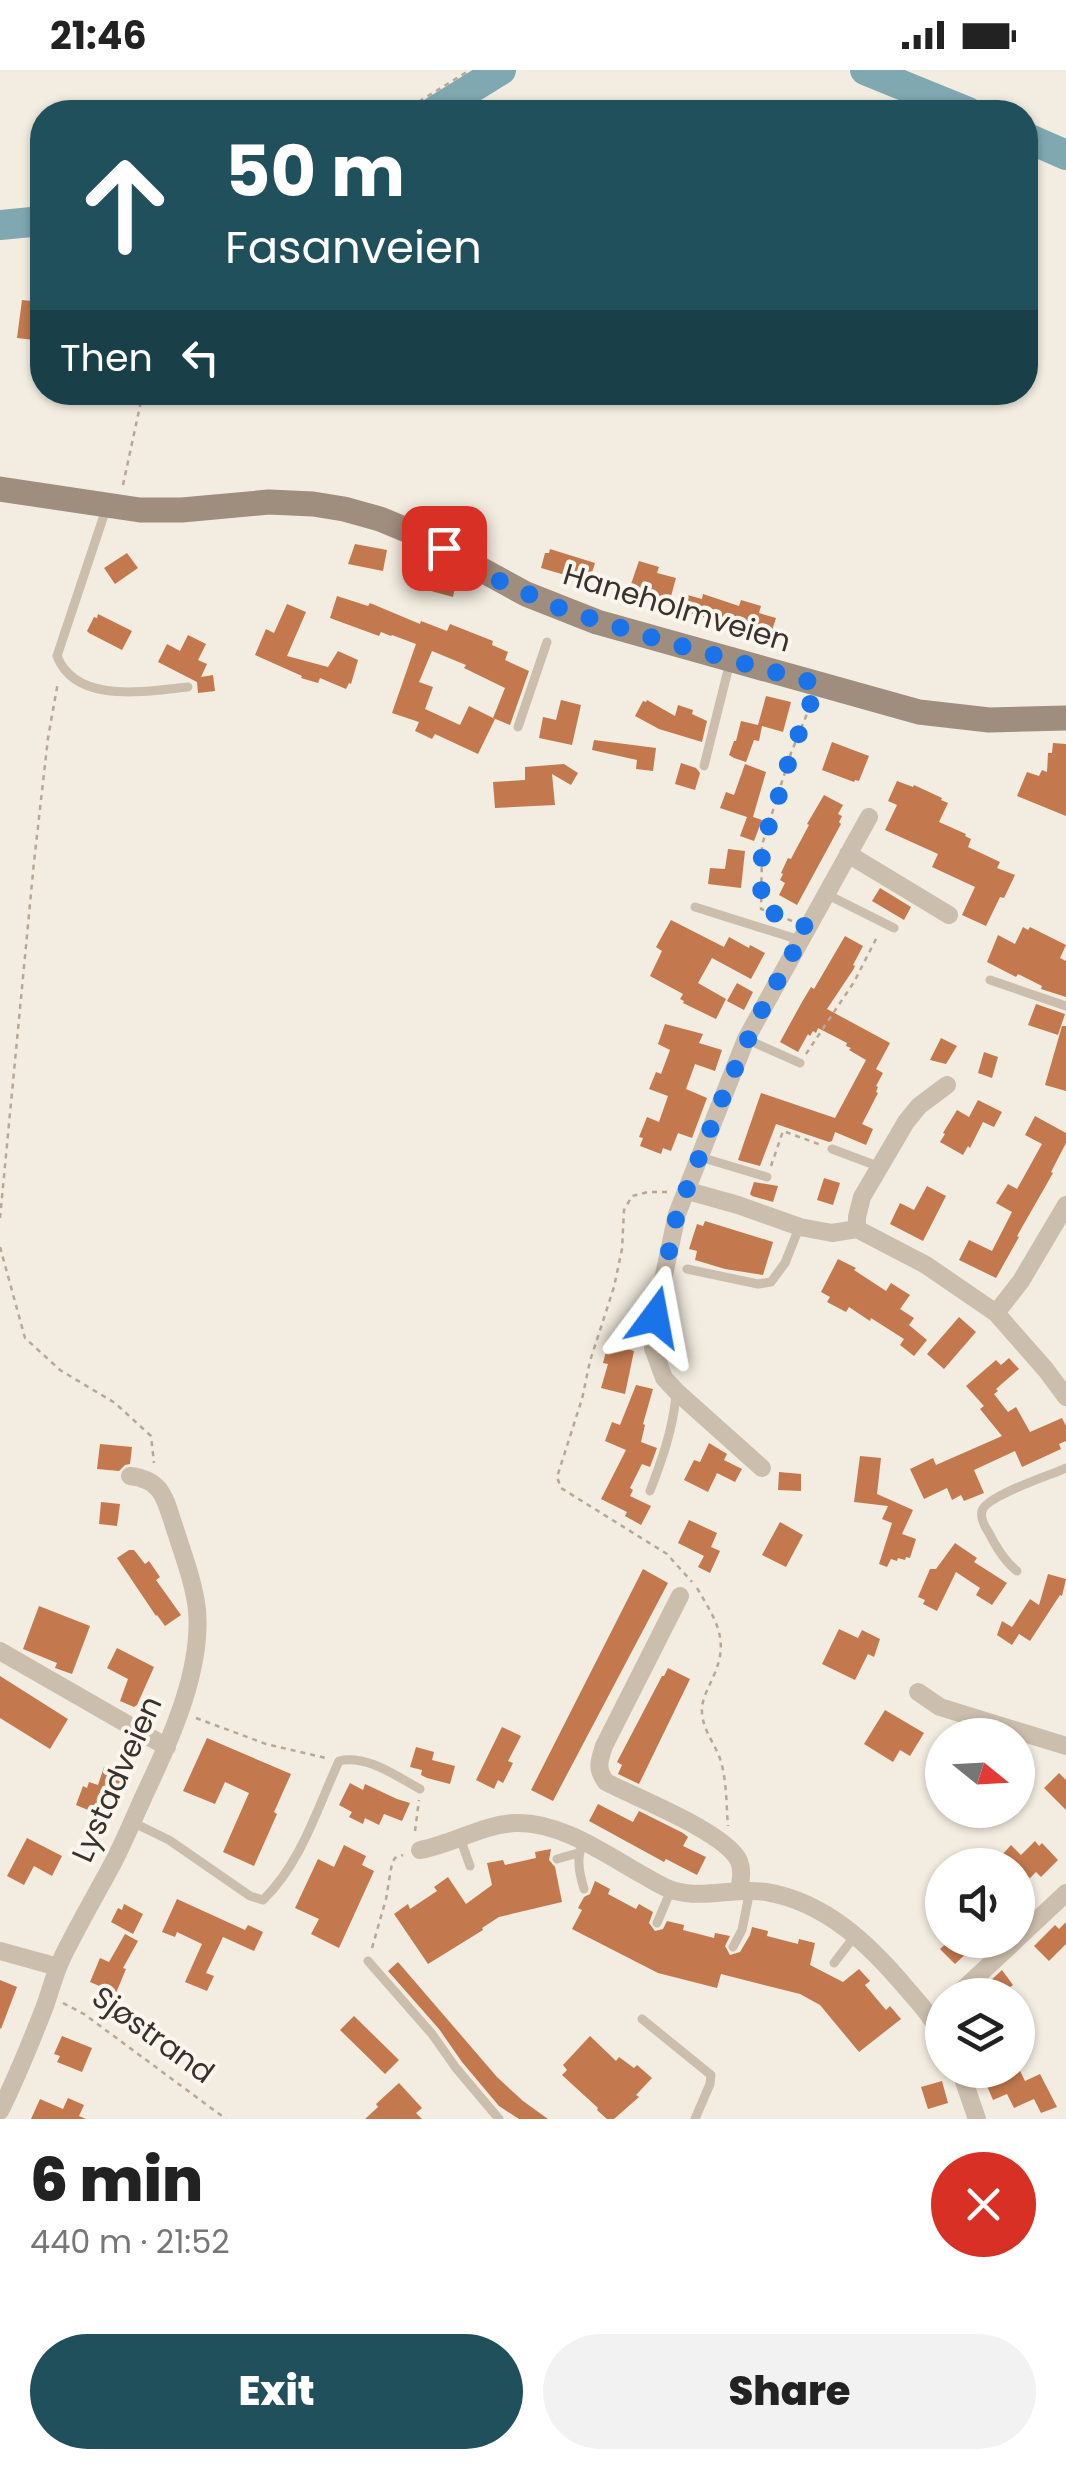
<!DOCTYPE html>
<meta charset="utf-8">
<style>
body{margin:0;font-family:Poppins,sans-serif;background:#f2f2f2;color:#222;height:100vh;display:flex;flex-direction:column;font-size:38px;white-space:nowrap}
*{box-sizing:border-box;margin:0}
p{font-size:32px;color:#767676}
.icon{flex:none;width:55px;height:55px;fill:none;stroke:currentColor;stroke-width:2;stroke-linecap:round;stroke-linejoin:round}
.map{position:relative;height:2049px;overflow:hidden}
.side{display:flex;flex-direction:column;background:#fff;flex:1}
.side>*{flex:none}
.banner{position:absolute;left:30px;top:30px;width:1008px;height:305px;border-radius:40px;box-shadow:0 2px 8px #0004;background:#20505b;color:#fff;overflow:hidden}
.needle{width:65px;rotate:108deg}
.fabs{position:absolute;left:925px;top:1648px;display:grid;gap:20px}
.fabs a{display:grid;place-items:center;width:110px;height:110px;border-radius:50%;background:#fff;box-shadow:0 2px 8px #0004;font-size:50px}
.pin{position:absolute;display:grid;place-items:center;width:85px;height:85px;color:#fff;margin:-42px;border-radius:20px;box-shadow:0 5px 15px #0006}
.me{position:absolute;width:110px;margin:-55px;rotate:13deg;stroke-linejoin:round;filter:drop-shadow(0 0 8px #0008)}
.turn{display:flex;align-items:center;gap:35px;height:210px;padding:0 30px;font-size:45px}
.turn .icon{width:130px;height:130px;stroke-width:2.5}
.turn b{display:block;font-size:70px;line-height:85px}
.then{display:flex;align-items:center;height:95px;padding:0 30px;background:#0003;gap:20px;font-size:38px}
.round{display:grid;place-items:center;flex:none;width:105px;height:105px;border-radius:52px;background:#f2f2f2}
.headline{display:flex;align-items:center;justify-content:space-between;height:170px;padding:0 30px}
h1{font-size:60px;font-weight:800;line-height:75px}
.primary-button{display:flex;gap:20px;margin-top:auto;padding:20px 30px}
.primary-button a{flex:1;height:115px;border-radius:60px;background:#20505b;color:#fff;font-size:40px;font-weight:800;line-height:115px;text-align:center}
.primary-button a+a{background:#f2f2f2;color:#222}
.status{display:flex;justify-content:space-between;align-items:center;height:70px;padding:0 50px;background:#fff;direction:ltr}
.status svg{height:28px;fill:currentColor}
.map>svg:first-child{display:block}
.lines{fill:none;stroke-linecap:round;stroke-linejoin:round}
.river{stroke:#7fa8b0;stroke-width:30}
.building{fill:#c4784d}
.path{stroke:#b7a896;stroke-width:2.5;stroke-dasharray:5 5;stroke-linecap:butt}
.service{stroke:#cbbeac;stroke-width:9}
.minor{stroke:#cbbeac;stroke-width:18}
.secondary{stroke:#9f8d7d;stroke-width:25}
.route{stroke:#1a73e8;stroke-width:18;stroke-dasharray:0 32.4}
.labels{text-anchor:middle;stroke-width:8;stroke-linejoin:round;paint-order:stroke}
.street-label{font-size:30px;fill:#39312b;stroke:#faf6ed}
</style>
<div class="status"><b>21:46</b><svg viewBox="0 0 49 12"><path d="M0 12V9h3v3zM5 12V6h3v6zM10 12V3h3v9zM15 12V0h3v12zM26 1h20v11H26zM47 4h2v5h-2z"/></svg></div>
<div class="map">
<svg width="1066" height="2049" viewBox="0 0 1066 2049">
<rect width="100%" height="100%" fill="#f3ece0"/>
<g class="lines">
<path class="river" d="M865,0L968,42
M433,42L501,0
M1025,67L1066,85
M0,155L42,151"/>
</g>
<path class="building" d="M22,230L42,232V271L17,268Z
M355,474L387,480L383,501L348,494Z
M550,479L595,493L589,512L541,498L545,483H549Z
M127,483L138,498L115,514L104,498Z
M639,491L659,497L657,503L676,508L670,530L638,520L639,517L631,514Z
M435,506L456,512L453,527L431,521Z
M680,523L702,529L703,524L739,536L741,530L761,536L759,543L776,548L770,567L675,539Z
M337,526L368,536L370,533L420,554L421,551L447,561L450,554L493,571L492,575L508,582L505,590L529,601L510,655L493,648L505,618L464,598L466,595L432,581L419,612L433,617L425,639L460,655L469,636L495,649L478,684L435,664L432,669L415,661L419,652L392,643L416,574L392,565L391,566L381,562L379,566L330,548Z
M287,534L306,542L287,586L328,597L338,581L358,590L351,614L349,613L346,619L320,608L318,613L301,608L302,606L255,585L266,559L274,563Z
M98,544L132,561L122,580L89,563L87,561L94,547L97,548Z
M188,565L206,574L198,590L207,594L201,607L213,605L215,621L198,623L197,612L158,592L167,574L180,581Z
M766,626L791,632L783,662L762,656L759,671L754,670L746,692L734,688L729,685L734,671H736L741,651L758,655Z
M561,630L581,635L572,675L539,668L543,647L556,650Z
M647,630L675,646L678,635L693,640L692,644L707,651L702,672L659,659L635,646L643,631L646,632Z
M594,670L656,678L653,701L636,699L637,690L592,680Z
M832,672L869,686L859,711L855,710L854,712L822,700Z
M1053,673L1066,674V746L1017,726L1027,702L1039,706L1042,700L1047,702L1048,683H1052Z
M681,693L696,698L700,703L695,720L675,714Z
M564,694L578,703L571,715L552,704L555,735L495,738L493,712L525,710V697Z
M745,694L766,702L753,747L762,750L754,771L740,766L747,747L720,738L726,722L734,725Z
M897,711L913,717L914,715L942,728L941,730L948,733L939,752L966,764L965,766L971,769L968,777L1000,792L997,798L1015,805L1004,828L1000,827L986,856L962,845L975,817L932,797L938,784L885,760L897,735L888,731Z
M824,725L843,735L838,744L842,746L839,752L841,754L797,835L779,825L785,813L780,810L783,804L781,803L788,788L791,789L794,783L809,755L807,754Z
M728,779L745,781L741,818L708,814L710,798L725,799Z
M880,818L911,837L904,850L872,831Z
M671,850L724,877L729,867L749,878L750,875L765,883L751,909L712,888L698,913L726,929L716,949L683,933L684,931L680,929L683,924L650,906L662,881L656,877Z
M1023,857L1028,860L1030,857L1066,875L1060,888L1066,891V927L1041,919L1042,916L1018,904L1016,907L987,892L998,865L1015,874Z
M845,866L863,876L853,895L855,896L853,900L827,939L890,973L876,999L883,1003L876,1016L878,1017L876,1022L878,1023L862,1054L873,1059L866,1075L835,1062L832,1071L829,1072L776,1054L760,1096L738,1090L761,1023L835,1048L866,990L849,980L851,978L846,976L847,973L818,958L816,963L813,961L810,966L808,964L798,982L780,972L802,932L811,917L814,919Z
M737,913L753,922L744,940L727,931Z
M1036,934L1065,944L1058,965L1028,955Z
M665,954L703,964L699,973L722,980L715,1001L695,994L686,1019L707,1028L692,1068L678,1063L671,1081L663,1078L661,1084L640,1076L643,1068L639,1067L647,1047L659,1052L668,1026L649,1019L656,1002L661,1004L670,980L658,974Z
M1062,956H1066V1021L1045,1015Z
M941,968L957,976L946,994L930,990Z
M984,982L998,987L992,1008L978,1003Z
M978,1030L1002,1042L994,1057L983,1052L970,1078L968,1076L963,1085L940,1072L945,1064L943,1063L957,1040L969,1047Z
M1035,1046L1066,1063V1073L1051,1102L1053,1103L1017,1166L1019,1167L996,1208L959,1190L969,1170L992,1181L1012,1142L996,1133L1008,1114L1017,1119L1042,1074L1025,1065Z
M824,1108L840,1113L833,1135L817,1130Z
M754,1112L778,1116L773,1132L752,1126L750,1124Z
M927,1116L946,1126L923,1171L890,1154L900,1133L914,1140Z
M705,1151L773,1172L763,1205L725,1199L695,1190L697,1181L689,1179L697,1154L703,1156Z
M838,1189L856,1198L854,1200L886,1221L891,1213L910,1225L900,1239L914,1248L909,1255L927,1270L914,1286L900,1275L904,1269L871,1248L870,1251L849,1237L846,1242L827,1232L830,1227L821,1222Z
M959,1247L976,1262L944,1299L927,1284Z
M613,1275L634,1281L625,1324L601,1318L608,1294L603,1293L607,1278L612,1280Z
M1009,1288L1019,1299L996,1319L998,1321L994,1324L1008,1342L1016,1337L1030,1362L1062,1348L1066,1356V1371L1059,1374L1061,1379L1022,1397L1015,1381L974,1400L984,1423L964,1431L961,1425L952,1430L947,1418L924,1429L910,1399L933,1388L936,1395L1002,1366L980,1339L984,1336L966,1316L996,1290L1001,1295Z
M636,1315L653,1319L643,1354L645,1355L641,1372L657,1378L650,1397L642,1394L630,1418L633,1420L630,1426L651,1436L641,1455L625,1446L627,1442L601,1429L626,1380L605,1371L612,1352L620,1355Z
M709,1373L727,1384L724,1390L742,1399L735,1412L717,1403L708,1422L684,1410L694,1390L700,1392Z
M100,1374L132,1377L130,1394L125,1395L119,1401L97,1399Z
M860,1386L881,1388L877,1424L913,1440L902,1464L916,1469L910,1488L906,1487L905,1490L898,1488L897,1491L891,1489L887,1497L879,1494L892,1453L882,1449L888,1436L854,1432Z
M779,1402L801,1404V1421L778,1420Z
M101,1432L120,1434L117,1456L99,1454Z
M689,1450L717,1463L711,1477L720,1481L710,1503L698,1497L704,1486L678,1473Z
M780,1452L803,1465L786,1497L762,1485Z
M955,1473L977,1488L974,1492L1007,1513L992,1535L976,1525L980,1518L956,1502L937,1541L923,1534L925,1530L918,1527L930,1499H936Z
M129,1480H134L145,1494L149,1491L160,1507L156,1510L181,1545L165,1556L157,1545L156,1546L117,1488Z
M643,1499L668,1513L553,1731L531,1720Z
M1048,1504L1066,1509L1062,1526L1060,1525L1030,1571L1019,1564L1012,1575L997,1565L1002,1551L1012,1557L1030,1529L1039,1535Z
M39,1536L90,1556L72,1604L55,1598L57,1593L23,1579Z
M839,1559L858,1568L862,1560L880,1569L874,1587L868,1584L855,1610L822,1594Z
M117,1578L154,1597L137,1635L134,1637L120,1631L128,1609L107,1598Z
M668,1598L690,1609L639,1714L618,1704L622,1695L617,1692L662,1606H664Z
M0,1606L68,1649L50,1679L0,1648Z
M885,1640L924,1663L910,1686L900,1680L893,1692L864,1674Z
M502,1657L521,1666L508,1691L513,1693L503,1713L498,1710L494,1719L476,1710Z
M207,1668L291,1704L274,1742L277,1744L254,1796L223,1782L249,1723L225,1712L215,1734L183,1721Z
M416,1677L434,1682L432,1690L455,1696L450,1714L427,1708L421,1705L422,1700L410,1697Z
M104,1697L126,1705L118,1725L109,1722L100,1745L76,1735L83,1716L87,1718L89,1712L98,1715Z
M1059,1703L1066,1710V1740L1044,1718Z
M350,1713L363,1720L365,1714L397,1729L410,1733L402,1751L384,1744L379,1755L365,1748L363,1754L349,1747L352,1742L339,1735Z
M598,1734L633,1752L639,1741L683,1763L688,1767L683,1776L706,1787L697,1805L666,1789L664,1792L589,1751Z
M27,1768L62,1786L52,1806L34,1796L24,1815L7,1806Z
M1035,1771L1039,1776L1042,1773L1058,1790L1041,1807L1036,1802L1030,1808L1027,1806L1024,1809L1018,1802V1795H1010L1001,1786L1011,1775L1021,1785Z
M344,1775L366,1786L362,1795L374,1801L339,1878L311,1864L319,1849L295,1838L318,1789L334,1797Z
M551,1779L549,1790L555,1797L562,1832L499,1847L482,1858L483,1860L428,1894L394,1844L408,1834L410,1839L437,1821L434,1817L448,1807L466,1834L492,1815L487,1793L503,1790L505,1795L536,1788L535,1782Z
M595,1811L610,1819L608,1824L636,1839L639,1834L653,1842L649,1853L655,1861L663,1859L667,1851L684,1855L683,1860L714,1868L715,1863L730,1866L725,1876L730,1885L740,1882L750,1865L752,1857L768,1861L767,1866L798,1874L799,1869L815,1873L810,1895L843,1912L859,1899L870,1911L865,1915L886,1940L890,1936L901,1949L859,1982L820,1935L800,1924L721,1904L717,1918L658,1903L572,1859L582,1840L578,1838L584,1827L590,1824Z
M177,1829L245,1860L248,1855L263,1862L254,1881L223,1867L206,1903L214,1906L207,1921L185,1912L202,1874L177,1862L175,1867L162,1862Z
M124,1834L143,1844L133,1864L111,1852L118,1838L122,1840Z
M1066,1852V1874L1049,1891L1034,1876L1055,1855L1059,1859Z
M125,1864L138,1871L123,1898L126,1899L116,1923L90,1912L100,1888L109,1892Z
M950,1870H961L970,1880L955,1894L940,1879Z
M398,1892L497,2007L523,2031L548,2049H519L499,2036L462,1992L439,1959L388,1901Z
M1002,1900L1013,1915L1000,1925H994L986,1915Z
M0,1910L17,1917L1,1959L0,1958Z
M354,1946L399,1990L385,2004L340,1960Z
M62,1966L92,1978L82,2002L57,1992L60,1986L54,1984Z
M590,1966L616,1991L619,1987L634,1998L637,1995L652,2008L636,2025L639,2027L614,2049H607L597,2040L598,2038L562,2005L567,2000L563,1995Z
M1020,2001L1025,2011L1040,2004L1057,2037L1041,2043L1034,2029L1014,2038L1007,2024L993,2030L987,2016Z
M942,2011L948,2033L928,2039L921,2017Z
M399,2013L422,2038L416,2043L422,2049H365L378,2037L376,2034Z
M68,2028L84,2035L79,2046L86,2049H31L40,2029L63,2039Z"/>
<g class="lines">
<path class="path" d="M402,42L470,0
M123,415L143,322
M792,851L761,839L762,775L791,683L811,634
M806,984L854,912L877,867
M771,1096L783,1061L821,1075
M667,1122H648L632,1126L624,1140L622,1179L614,1217L590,1291L582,1329L557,1407L561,1418L667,1484L692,1512
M0,1148L34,792L48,668L58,612
M0,1177L25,1268L60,1300L115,1333L151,1366L154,1393
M697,1518C715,1549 730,1569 714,1605C709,1617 701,1630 702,1642C703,1660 713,1671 719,1686C727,1707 726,1733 728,1756
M196,1648L266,1674L326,1688
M415,1761L419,1730
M372,1878L386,1829L392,1793L395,1788L403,1785
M63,1933L84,1944L226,2049"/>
<path class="service" d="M106,439L57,586C76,635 147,621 188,617
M518,657L547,572
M704,696L730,592
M826,824L894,858
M695,837L800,870
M990,910L1066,936
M746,969L800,993
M832,1079L880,1097
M700,1087L767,1107
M687,1199L758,1214L771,1212L785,1193L799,1158
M650,1421C662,1390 673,1359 676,1325
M1017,1501C1004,1491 996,1477 989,1463C985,1457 980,1448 982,1441C985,1426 1051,1405 1066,1398
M132,1752L169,1770L250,1826L263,1830C301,1793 317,1739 339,1691C366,1684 396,1706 420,1719
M460,1768L470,1796
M583,1773C576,1788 579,1802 584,1819
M557,1789L578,1783
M657,1853L671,1820
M733,1877L742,1860L750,1820
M368,1891L432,1964L456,1998L499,2049
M834,1893L854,1867
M642,1949L711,2005L710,2014L695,2049"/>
<path class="minor" d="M848,784L949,845
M688,1121L738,1135L800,1157L832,1163L857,1159L926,1195L996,1243L1046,1300L1066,1327
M857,1159V1147L862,1127L906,1052L919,1036L947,1015
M996,1243L1021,1211L1066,1135
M762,1398L677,1322L664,1308L653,1278L655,1247L677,1144L746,969L869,747
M680,1526L604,1676C599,1691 596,1699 606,1712C637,1728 722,1761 738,1789C743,1799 741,1810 739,1821
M0,1581L167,1677
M918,1622L940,1637L1066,1676
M420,1780C453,1774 481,1755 515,1753C559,1751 604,1783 641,1804C652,1810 663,1818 675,1821C705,1829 736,1817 766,1822C826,1832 870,1875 907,1919C921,1935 933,1948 942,1968
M1018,1868L1066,1823
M0,1881L58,1897
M957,1925L1016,1870
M960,2000L977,2049
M0,2041C17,2007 31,1972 45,1936C51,1919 55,1902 63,1886C79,1853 97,1823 114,1791C127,1766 137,1740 149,1715C173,1664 202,1598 197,1540C194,1513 183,1484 175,1459C165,1430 164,1410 130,1406"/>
<path class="secondary" d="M0,419L140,440H182L269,432L313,434L344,439L380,449L416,464L526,524L597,552L919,642L989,650L1066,648"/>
</g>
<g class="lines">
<path class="route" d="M444,478L500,511L564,540L660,570L818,614L791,684L774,742L762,775L761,838L807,857L758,947L726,1019L677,1144L655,1247"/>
</g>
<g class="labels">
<g class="street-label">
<text transform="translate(677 538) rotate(17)" y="10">Haneholmveien</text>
<text transform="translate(117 1709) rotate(-66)" y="10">Lystadveien</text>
<text transform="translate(153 1965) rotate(36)" y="10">Sjøstrand</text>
</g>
</g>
</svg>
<div class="fabs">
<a><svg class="needle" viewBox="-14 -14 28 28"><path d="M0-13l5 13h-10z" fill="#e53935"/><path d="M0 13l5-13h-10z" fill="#767676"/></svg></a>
<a><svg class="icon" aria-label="sound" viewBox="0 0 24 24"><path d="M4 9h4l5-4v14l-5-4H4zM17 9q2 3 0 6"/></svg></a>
<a><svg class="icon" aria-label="layers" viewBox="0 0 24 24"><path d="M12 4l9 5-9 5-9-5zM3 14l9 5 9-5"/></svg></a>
</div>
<div class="pin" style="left:444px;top:478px;background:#d93025"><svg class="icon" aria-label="arrive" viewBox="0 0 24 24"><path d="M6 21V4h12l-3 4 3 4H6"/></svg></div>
<svg class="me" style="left:655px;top:1247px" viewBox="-20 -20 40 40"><path d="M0-17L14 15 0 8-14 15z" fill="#1a73e8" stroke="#fff" stroke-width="4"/></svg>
<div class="banner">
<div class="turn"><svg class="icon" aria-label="ahead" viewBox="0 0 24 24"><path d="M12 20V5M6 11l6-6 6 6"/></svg><div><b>50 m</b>Fasanveien</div></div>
<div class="then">Then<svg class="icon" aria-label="left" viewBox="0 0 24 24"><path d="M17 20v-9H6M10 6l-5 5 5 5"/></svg></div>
</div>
</div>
<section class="side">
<div class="headline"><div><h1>6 min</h1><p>440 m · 21:52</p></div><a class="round" style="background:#d93025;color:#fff"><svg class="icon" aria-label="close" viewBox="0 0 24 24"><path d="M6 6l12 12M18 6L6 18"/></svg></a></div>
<div class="primary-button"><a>Exit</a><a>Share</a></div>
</section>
